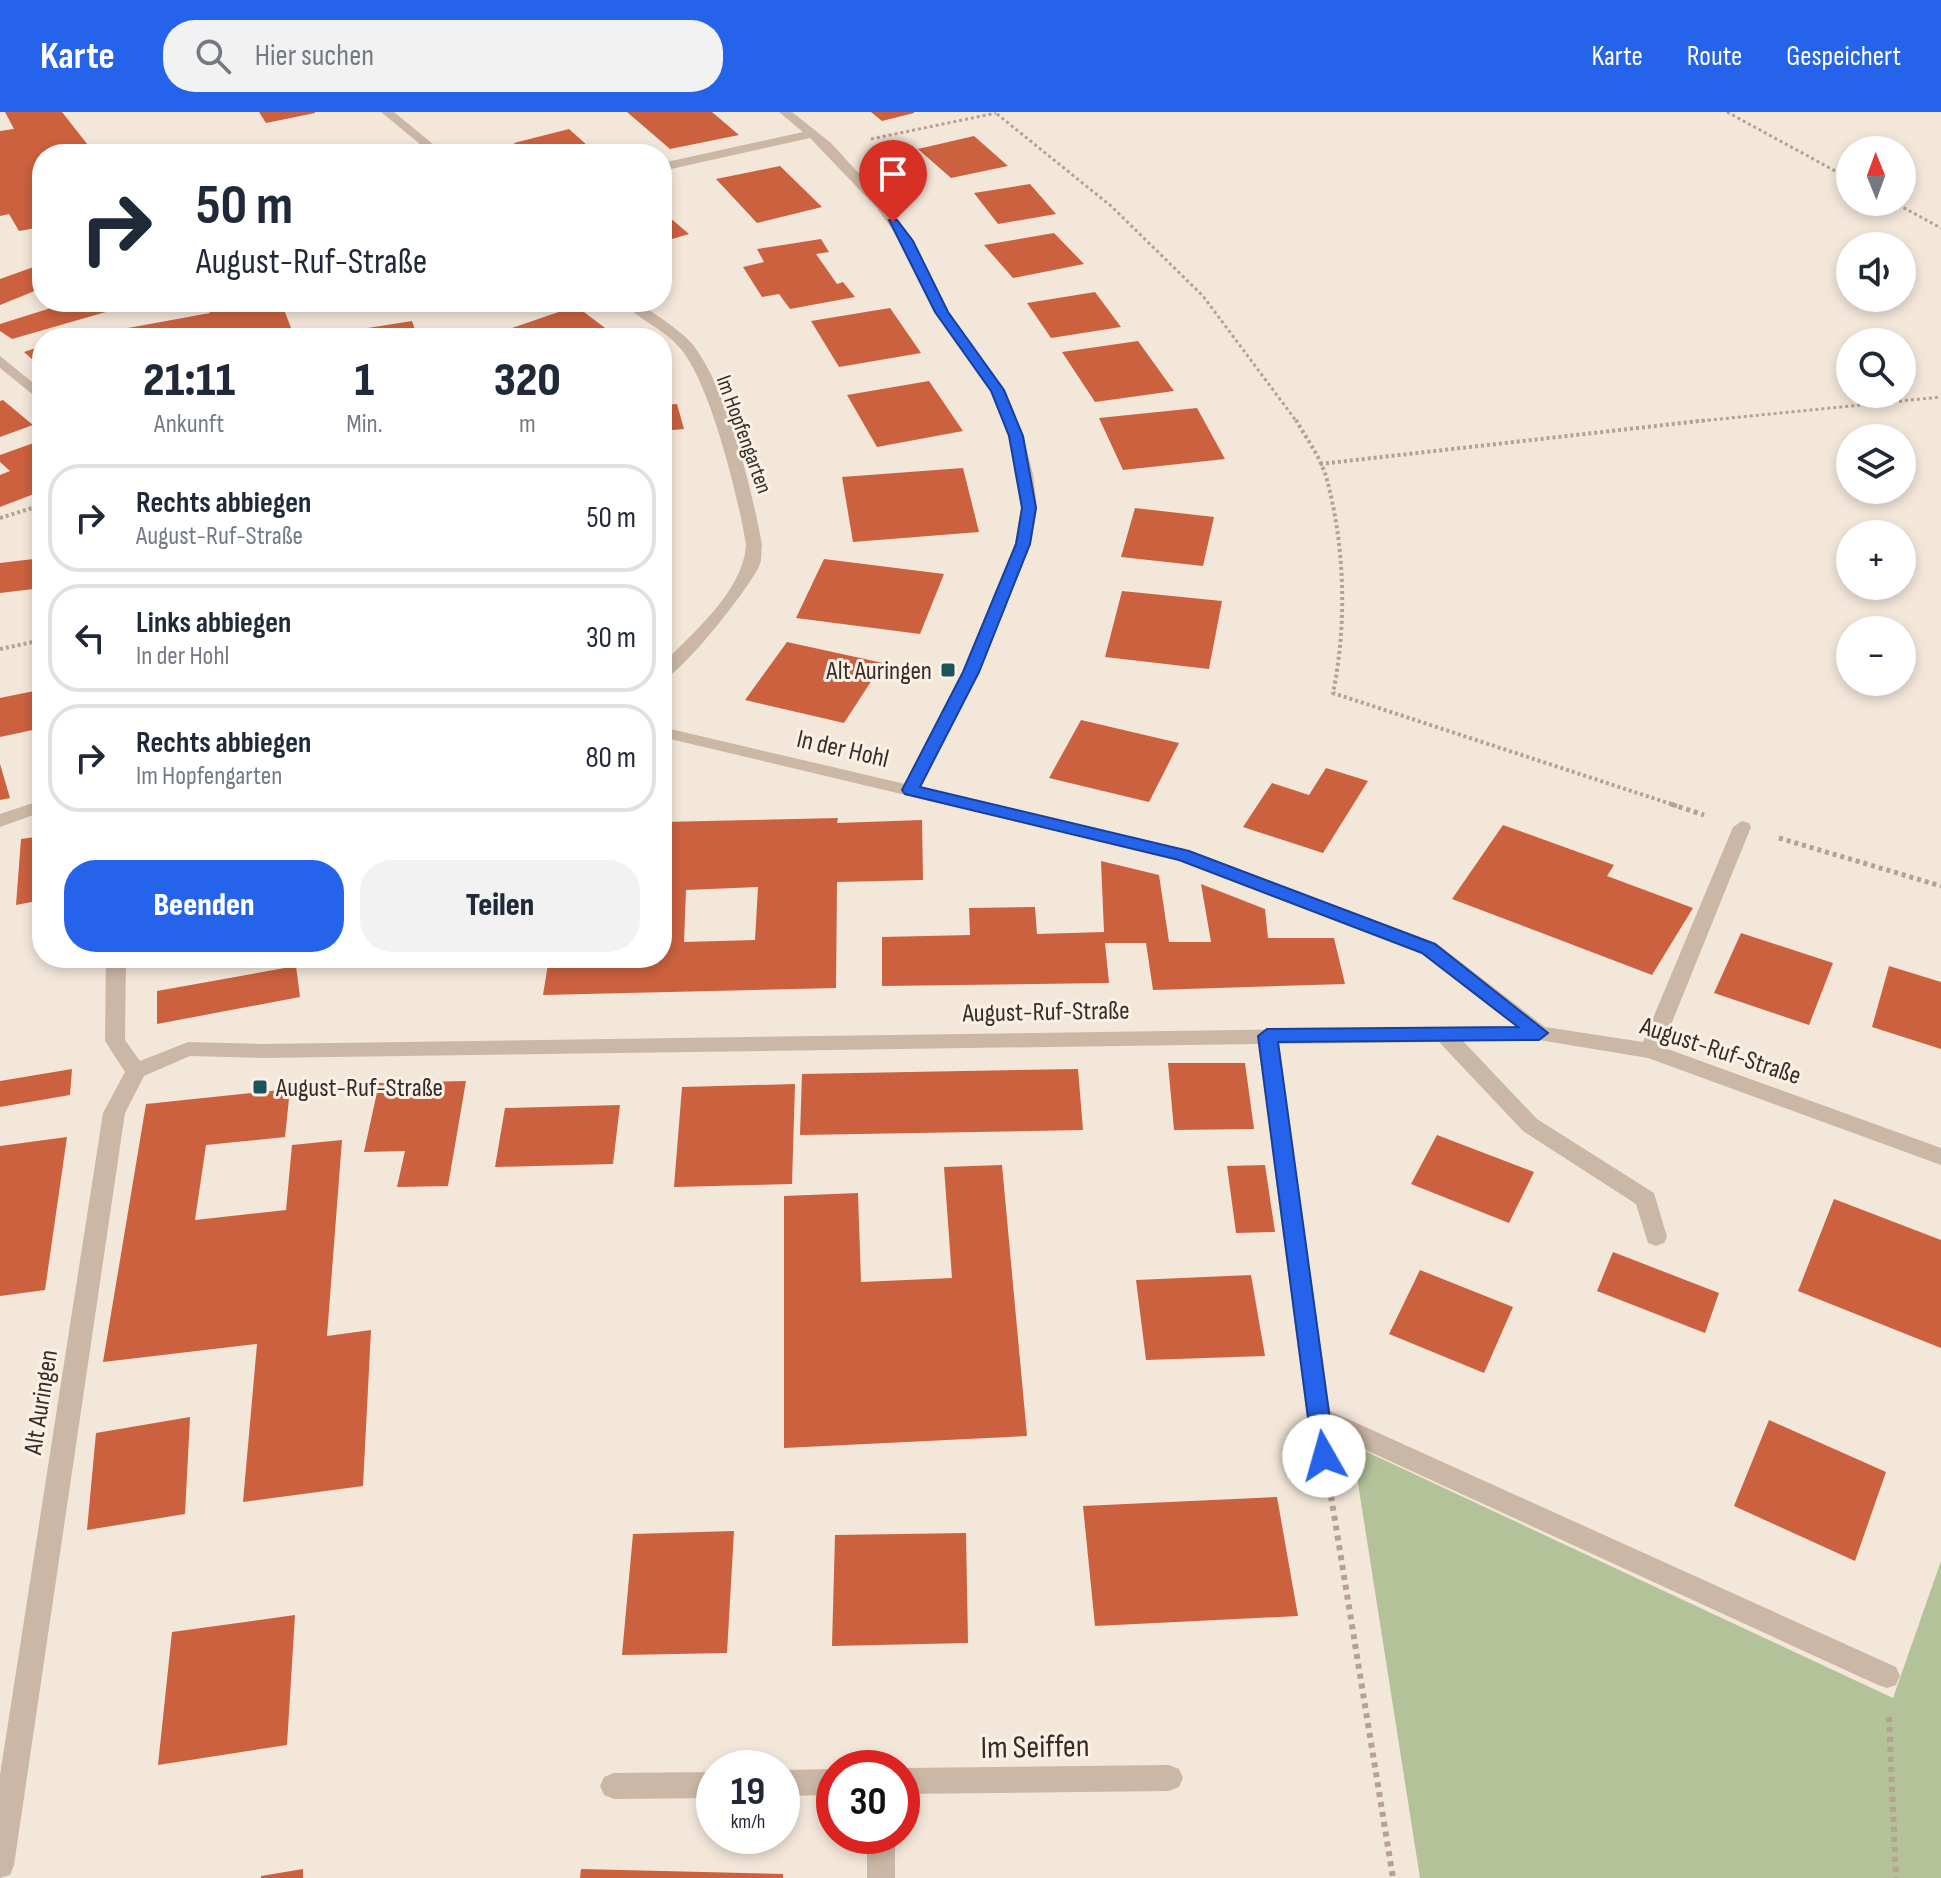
<!DOCTYPE html>
<html lang="de">
<meta charset="utf-8">
<style>
body{margin:0;font-family:"Sofia Sans Condensed",sans-serif;background:#f2f2f3;color:#1f2937;height:100vh;display:flex;flex-direction:column;font-size:30px;white-space:nowrap}
*{box-sizing:border-box;margin:0}
p{font-size:26px;color:#747a83}
.icon{flex:none;width:44px;height:44px;fill:none;stroke:currentColor;stroke-width:2;stroke-linecap:round;stroke-linejoin:round}
.map{position:relative;flex:1;overflow:hidden}
.details{position:absolute;left:32px;top:216px;width:640px;height:640px;display:flex;flex-direction:column;background:#fff;border-radius:32px;box-shadow:0 4px 12px #0003}
.details>*{flex:none}
.banner{position:absolute;left:32px;top:32px;width:640px;height:168px;border-radius:32px;box-shadow:0 4px 12px #0003;background:#fff;color:#1f2937;overflow:hidden}
.needle{width:52px;rotate:359deg}
.controls{position:absolute;left:1836px;top:24px;display:grid;gap:16px}
.controls a{display:grid;place-items:center;width:80px;height:80px;border-radius:50%;background:#fff;box-shadow:0 4px 12px #0003;font-size:40px}
.speed{position:absolute;left:696px;top:1638px;display:flex;gap:16px;font-size:40px;font-weight:700;text-align:center}
.speed>*{display:grid;place-content:center;width:104px;height:104px;border-radius:50%;background:#fff;box-shadow:0 4px 12px #0003;line-height:1}
.speed small{font-size:20px;font-weight:400}
.speed .limit{border:12px solid #d22;background:#fff;color:#111}
.pin{position:absolute;display:grid;place-items:center;width:68px;height:68px;color:#fff;margin:-82px -34px;border-radius:50% 50% 50% 0;rotate:-45deg;box-shadow:0 0 8px #0007}
.pin .icon{rotate:45deg}
.me{position:absolute;width:88px;margin:-44px;rotate:353deg;stroke-linejoin:round;filter:drop-shadow(0 0 6px #0008)}
.turn{display:flex;align-items:center;gap:28px;height:168px;padding:0 32px;font-size:36px}
.turn .icon{width:104px;height:104px;stroke-width:2.5}
.turn b{display:block;font-size:56px;line-height:68px}
.eta{display:flex;justify-content:space-evenly;align-items:center;height:136px;text-align:center}
.eta b{font-size:48px;font-weight:800;line-height:56px}
.cta{display:flex;gap:16px;margin-top:auto;padding:16px 32px}
.cta a{flex:1;height:92px;border-radius:32px;background:#2563eb;color:#fff;font-size:32px;font-weight:800;line-height:92px;text-align:center}
.cta a+a{background:#f2f2f3;color:#1f2937}
ul{padding:0;list-style:none}
li{display:flex;align-items:center;gap:24px;height:108px;margin:0 16px 12px;padding:0 16px;border:4px solid #e0e1e3;border-radius:32px}
li div{flex:1}
li b{display:block;font-size:30px}
li em{font-style:normal}
header{display:flex;align-items:center;gap:48px;box-sizing:border-box;height:112px;padding:0 40px;background:#2563eb;color:#fff}
header strong{font-size:38px}
nav{display:flex;gap:44px;margin-inline-start:auto;font-size:28px}
.search{width:560px;height:72px;background:#f2f2f3;display:flex;align-items:center;gap:20px;box-sizing:border-box;padding:0 28px;border-radius:32px;color:#747a83;font-size:30px}
.map>svg:first-child{display:block}
.green{fill:#b4c299}
.building{fill:#cb613f;fill-rule:evenodd}
.lines{fill:none;stroke-linecap:round;stroke-linejoin:round}
.path-far3{stroke:#b7a18f;stroke-width:3;stroke-dasharray:3 3;stroke-linecap:butt}
.path-far2{stroke:#b7a18f;stroke-width:4;stroke-dasharray:3 3;stroke-linecap:butt}
.path-far1{stroke:#b7a18f;stroke-width:5;stroke-dasharray:4 4;stroke-linecap:butt}
.path{stroke:#b7a18f;stroke-width:6;stroke-dasharray:5 5;stroke-linecap:butt}
.minor{fill:#cbb7a5;fill-rule:evenodd}
.route{fill:#2563eb;stroke:#184099;stroke-width:2}
.poi-dot{fill:#1a555a;stroke:#faf1e6;stroke-width:3}
.labels{text-anchor:middle;stroke-width:6;stroke-linejoin:round;paint-order:stroke}
.far-street-label{font-size:22px;fill:#372c27;stroke:#faf1e6}
.poi-label{font-size:26px;fill:#372c27;stroke:#faf1e6;text-anchor:end}
.street-label{font-size:26px;fill:#372c27;stroke:#faf1e6}
.near-street-label{font-size:32px;fill:#372c27;stroke:#faf1e6}
</style>
<header>
<strong>Karte</strong>
<div class="search"><svg class="icon" aria-label="search" viewBox="0 0 24 24"><circle cx="10" cy="10" r="6"/><path d="M15 15l6 6"/></svg>Hier suchen</div>
<nav><a>Karte</a><a>Route</a><a>Gespeichert</a></nav>
</header>
<div class="map">
<svg width="1941" height="1766" viewBox="0 0 1941 1766">
<rect width="100%" height="100%" fill="#f3e7da"/>
<path class="green" d="M1352,1333L1893,1586L1941,1449V1766H1420Z"/>
<path class="building" d="M5,0H62L95,42H42V115L19,119L9,102L0,104V19L14,17Z
M259,0H315V1L266,11Z
M627,0H712L739,23L670,37Z
M871,0H914V1L882,9Z
M569,17L597,42H524L514,31Z
M974,24L1008,54L951,66L918,37Z
M780,54L822,95L757,111L716,67Z
M1030,72L1056,102L998,112L974,81Z
M662,99L689,122L662,130Z
M1054,121L1084,152L1013,166L984,133Z
M821,127L829,140L816,142L837,172L843,170L855,185L790,197L779,182L762,185L743,155L764,150L757,137Z
M42,152V176L0,193V167Z
M1095,180L1121,215L1051,226L1027,191Z
M70,190L137,191L12,227L0,219V212Z
M203,190H281L295,226H73L210,201Z
M576,194L617,225L525,226L512,216Z
M890,196L921,241L839,255L811,209Z
M412,209L418,226H317V224Z
M1138,229L1174,279L1095,290L1062,240Z
M42,234V256L24,240Z
M929,269L963,319L877,335L847,283Z
M3,288L33,313L0,325V289Z
M677,292L684,317L662,319V293Z
M1197,296L1225,347L1123,358L1099,306Z
M42,328V379L0,395V363L10,359L0,350V343Z
M963,356L979,420L853,430L842,365Z
M1135,396L1214,405L1203,454L1121,445Z
M42,446V476L0,481V451Z
M824,447L944,462L920,522L796,506Z
M1122,479L1222,489L1209,557L1105,545Z
M787,530L883,551L844,611L745,588Z
M42,539V616L0,625V586L39,578L33,541Z
M1081,608L1179,631L1149,690L1049,666Z
M0,652L10,686L0,688Z
M1326,656L1368,669L1323,741L1243,715L1272,671L1309,683Z
M838,706L837,711L922,708L923,768L837,770L836,876L543,883L549,846H662V710ZM758,775L755,828L684,830L686,778Z
M1503,713L1614,753L1607,764L1693,796L1652,863L1452,787Z
M42,724V788L16,793L21,727Z
M1101,749L1159,763L1169,830H1211L1201,772L1265,797L1268,826H1334L1345,872L1153,878L1146,831H1105L1109,871L882,874V825L970,823L969,796L1035,795L1037,822L1104,820Z
M1741,821L1833,851L1809,913L1714,881Z
M296,854L300,885L157,912V879Z
M1889,854L1941,870V937L1872,915Z
M1168,951H1245L1254,1017L1174,1018Z
M72,957L70,983L0,995V969Z
M1078,957L1083,1018L800,1023L802,962Z
M466,969L448,1074L397,1075L405,1039L364,1040L379,971Z
M795,972L792,1072L674,1075L682,975Z
M290,977L285,1025L206,1033L195,1108L286,1098L292,1033L342,1028L327,1224L371,1218L363,1374L243,1390L257,1232L103,1250L146,992Z
M620,993L613,1052L495,1055L505,996Z
M1437,1023L1534,1060L1509,1111L1411,1072Z
M67,1025L45,1178L0,1184V1034Z
M1002,1053L1027,1324L784,1336V1084L858,1081L861,1170L952,1166L944,1055Z
M1265,1053L1275,1120L1236,1121L1227,1054Z
M1834,1087L1941,1128V1236L1798,1179Z
M1613,1140L1719,1181L1705,1221L1597,1179Z
M1420,1158L1513,1195L1484,1261L1389,1222Z
M1251,1163L1265,1244L1146,1248L1136,1168Z
M190,1305L185,1402L87,1418L96,1321Z
M1769,1308L1886,1360L1855,1449L1734,1394Z
M1277,1385L1298,1504L1095,1514L1083,1394Z
M734,1419L727,1541L622,1543L633,1422Z
M966,1421L968,1531L832,1534L835,1423Z
M295,1503L287,1633L158,1653L172,1520Z
M303,1757V1766H261V1764Z
M581,1757L783,1762V1766H580Z"/>
<g class="lines">
<path class="path-far3" d="M1727,0L1850,67
M997,2L1111,94L1203,184L1297,310
M871,27L996,1
M1893,90L1941,116
M1690,310L1941,285"/>
<path class="path-far2" d="M1296,308C1306,326 1322,347 1327,368C1345,435 1347,513 1333,581L1677,694
M1320,352L1708,308
M0,406L42,393
M0,537L42,528"/>
<path class="path-far1" d="M1671,692L1704,703
M1779,726L1941,774"/>
<path class="path" d="M1331,1384L1393,1766
M1889,1605L1896,1766"/>
<path class="minor" d="M381,0H394L445,42H432Z
M779,0H792L831,31L884,89L912,126L949,200L1004,278L1023,324L1033,362L1037,396L1031,432L979,560L921,675L1190,739L1436,831L1545,915L1643,930L1733,715L1742,709L1749,711L1751,715L1662,935L1941,1036V1053L1648,946L1539,928L1463,929L1537,1007L1654,1081L1667,1125L1664,1131L1656,1134L1648,1131L1636,1092L1523,1019L1439,930L1278,932L1330,1299L1896,1555L1900,1564L1896,1573L1887,1576L1878,1573L1333,1323L1336,1344L1333,1351L1324,1354L1315,1351L1312,1344L1258,932L261,946L190,944L144,964L125,1001L14,1753L10,1763L0,1766V1663L103,1001L125,960L105,929L106,846H126L125,928L140,949L188,930L261,932L1516,914L1422,841L1178,748L662,625V615L905,672L963,560L1015,432L1021,396L1017,362L1009,324L990,278L935,200L901,129L876,95L810,26L662,59V51L803,20Z
M622,190C639,190 647,197 661,206C672,214 685,223 694,234C728,280 752,377 762,433C761,440 762,446 760,452C752,473 681,563 662,568V553C692,521 743,480 746,433C739,387 710,270 680,236C664,217 639,208 622,190Z
M0,244L42,278V290L0,256Z
M42,688V700L0,715V702Z
M1169,1653L1179,1657L1183,1666L1179,1675L1169,1679L902,1682V1656Z
M834,1657V1683L782,1684V1658Z
M714,1660V1686L614,1687L604,1683L600,1674L604,1665L614,1661Z
M867,1724H895V1766H867Z"/>
</g>
<path class="route" d="M889,108H897L913,129L948,200L1004,278L1023,324L1036,396L1030,432L979,560L920,675L1189,739L1435,832L1548,921L1539,928L1278,930L1335,1344L1332,1351H1317L1313,1344L1258,924L1267,917L1518,915L1422,841L1179,748L905,682L902,678L963,560L1016,432L1022,396L1009,324L991,279L935,200Z"/>
<g class="poi-dot">
<rect x="940" y="550" width="16" height="16" rx="4"/>
<rect x="252" y="967" width="16" height="16" rx="4"/>
</g>
<g class="labels">
<g class="far-street-label">
<text transform="translate(745 322) rotate(70)" y="8">Im Hopfengarten</text>
</g>
<g class="poi-label">
<text x="932" y="567">Alt Auringen</text>
<text x="276" y="984" text-anchor="start">August-Ruf-Straße</text>
</g>
<g class="street-label">
<text transform="translate(843 636) rotate(13)" y="9">In der Hohl</text>
<text transform="translate(1046 899) rotate(-1)" y="9">August-Ruf-Straße</text>
<text transform="translate(1721 938) rotate(18)" y="9">August-Ruf-Straße</text>
<text transform="translate(40 1290) rotate(-81)" y="9">Alt Auringen</text>
</g>
<g class="near-street-label">
<text transform="translate(1035 1634) rotate(-1)" y="11">Im Seiffen</text>
</g>
</g>
</svg>
<div class="controls">
<a><svg class="needle" viewBox="-14 -14 28 28"><path d="M0-13l5 13h-10z" fill="#e53935"/><path d="M0 13l5-13h-10z" fill="#747a83"/></svg></a>
<a><svg class="icon" aria-label="sound" viewBox="0 0 24 24"><path d="M4 9h4l5-4v14l-5-4H4zM17 9q2 3 0 6"/></svg></a>
<a><svg class="icon" aria-label="search" viewBox="0 0 24 24"><circle cx="10" cy="10" r="6"/><path d="M15 15l6 6"/></svg></a>
<a><svg class="icon" aria-label="layers" viewBox="0 0 24 24"><path d="M12 4l9 5-9 5-9-5zM3 14l9 5 9-5"/></svg></a>
<a>+</a>
<a>−</a>
</div>
<div class="speed"><div>19<small>km/h</small></div><div class="limit">30</div></div>
<div class="pin" style="left:893px;top:110px;background:#d93025"><svg class="icon" aria-label="arrive" viewBox="0 0 24 24"><path d="M6 21V4h12l-3 4 3 4H6"/></svg></div>
<svg class="me" style="left:1324px;top:1344px" viewBox="-20 -20 40 40"><circle r="19" fill="#fff"/><path d="M0-13L10 11 0 6-10 11z" fill="#2563eb"/></svg>
<div class="banner">
<div class="turn"><svg class="icon" aria-label="right" viewBox="0 0 24 24"><path d="M7 20v-9h11M14 6l5 5-5 5"/></svg><div><b>50 m</b>August-Ruf-Straße</div></div>
</div>
<section class="details">
<div class="eta">
<div><b>21:11</b><p>Ankunft</p></div>
<div><b>1</b><p>Min.</p></div>
<div><b>320</b><p>m</p></div>
</div>
<ul>
<li><svg class="icon" aria-label="right" viewBox="0 0 24 24"><path d="M7 20v-9h11M14 6l5 5-5 5"/></svg><div><b>Rechts abbiegen</b><p>August-Ruf-Straße</p></div><em>50 m</em></li>
<li><svg class="icon" aria-label="left" viewBox="0 0 24 24"><path d="M17 20v-9H6M10 6l-5 5 5 5"/></svg><div><b>Links abbiegen</b><p>In der Hohl</p></div><em>30 m</em></li>
<li><svg class="icon" aria-label="right" viewBox="0 0 24 24"><path d="M7 20v-9h11M14 6l5 5-5 5"/></svg><div><b>Rechts abbiegen</b><p>Im Hopfengarten</p></div><em>80 m</em></li>
</ul>
<div class="cta"><a>Beenden</a><a>Teilen</a></div>
</section>
</div>
